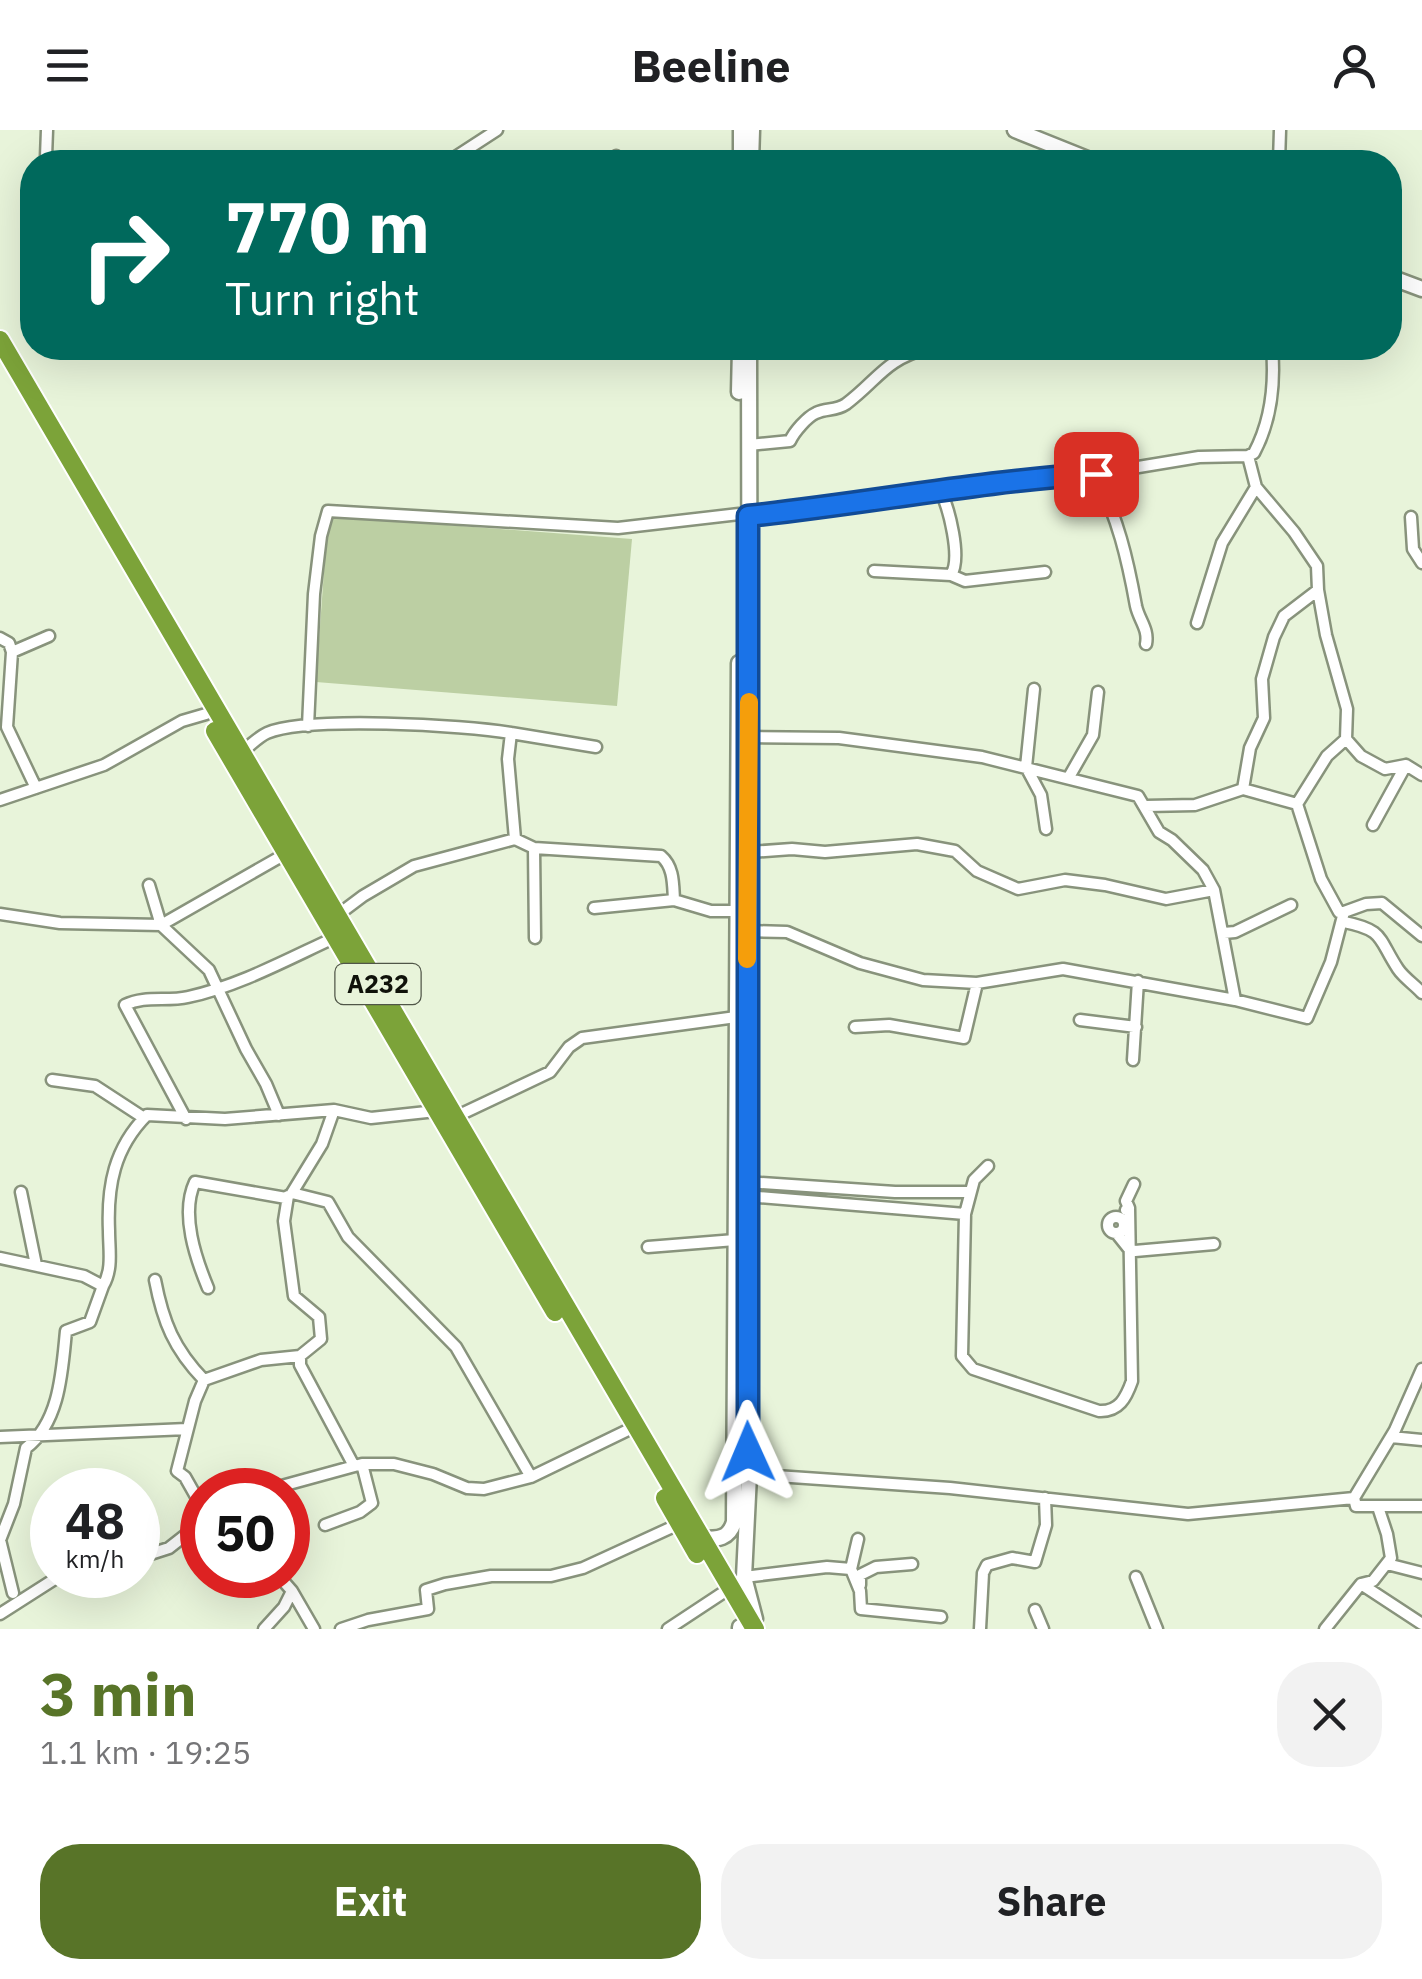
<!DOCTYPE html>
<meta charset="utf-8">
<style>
body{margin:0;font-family:"IBM Plex Sans",sans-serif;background:#f2f2f2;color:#202124;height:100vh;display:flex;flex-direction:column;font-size:38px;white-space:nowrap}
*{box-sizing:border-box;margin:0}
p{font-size:32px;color:#757577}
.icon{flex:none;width:55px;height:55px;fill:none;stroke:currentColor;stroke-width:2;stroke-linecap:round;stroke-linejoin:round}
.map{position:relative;height:1499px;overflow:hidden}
.panel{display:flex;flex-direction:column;background:#fff;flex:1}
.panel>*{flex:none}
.hud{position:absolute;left:20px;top:20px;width:1382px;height:210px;border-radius:40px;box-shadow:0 10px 40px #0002;background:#00695c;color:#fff;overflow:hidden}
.speed{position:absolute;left:30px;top:1338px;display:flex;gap:20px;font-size:50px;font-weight:700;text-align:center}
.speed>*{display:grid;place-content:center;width:130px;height:130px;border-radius:50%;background:#fff;box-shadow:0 10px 40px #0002;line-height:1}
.speed small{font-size:25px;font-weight:400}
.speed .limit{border:15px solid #d22;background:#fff;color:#111}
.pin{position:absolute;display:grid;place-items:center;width:85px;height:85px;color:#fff;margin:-42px;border-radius:20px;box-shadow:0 5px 15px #0006}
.me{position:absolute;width:110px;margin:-55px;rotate:359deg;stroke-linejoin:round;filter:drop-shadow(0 0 8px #0008)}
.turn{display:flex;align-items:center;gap:35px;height:210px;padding:0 40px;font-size:45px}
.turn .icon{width:130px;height:130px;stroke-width:2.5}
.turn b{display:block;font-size:70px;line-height:85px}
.round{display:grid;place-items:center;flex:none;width:105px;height:105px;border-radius:40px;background:#f2f2f2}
.headline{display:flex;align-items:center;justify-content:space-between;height:170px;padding:0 40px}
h1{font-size:60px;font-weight:700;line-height:75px;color:#587428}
.primary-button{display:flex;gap:20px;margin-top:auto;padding:20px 40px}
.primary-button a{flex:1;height:115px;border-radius:40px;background:#587428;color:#fff;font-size:40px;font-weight:700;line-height:115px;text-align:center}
.primary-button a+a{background:#f2f2f2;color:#202124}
header{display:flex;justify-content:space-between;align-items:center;height:130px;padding:0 40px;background:#fff;font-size:45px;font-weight:700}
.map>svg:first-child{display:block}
.grass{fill:#bccfa3}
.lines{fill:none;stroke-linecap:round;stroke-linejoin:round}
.street-casing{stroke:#88937c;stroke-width:15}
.secondary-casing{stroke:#88937c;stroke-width:19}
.highway-casing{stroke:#fff;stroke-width:22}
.street{stroke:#fff;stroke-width:10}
.secondary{stroke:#fff;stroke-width:14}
.highway{stroke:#7ca339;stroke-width:18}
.route-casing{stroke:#114b97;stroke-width:25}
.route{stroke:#1a73e8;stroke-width:18}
.slow{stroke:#f59e0b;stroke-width:18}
.labels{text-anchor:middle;stroke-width:8;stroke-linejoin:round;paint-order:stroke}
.shield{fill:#e8f4da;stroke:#505648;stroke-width:2.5}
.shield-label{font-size:25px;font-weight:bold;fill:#0f120a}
</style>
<header><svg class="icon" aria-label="menu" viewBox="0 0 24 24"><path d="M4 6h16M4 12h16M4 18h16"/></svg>Beeline<svg class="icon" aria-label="person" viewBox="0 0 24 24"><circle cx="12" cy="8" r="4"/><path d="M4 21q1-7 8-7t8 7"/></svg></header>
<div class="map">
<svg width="1422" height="1499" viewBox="0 0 1422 1499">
<rect width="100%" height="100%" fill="#e8f4da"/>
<path class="grass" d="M328,386L632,409L617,576L316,552Z"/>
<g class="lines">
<g class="street-casing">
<path id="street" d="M457,26L497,0
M616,26L618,32
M46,27L47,0
M1279,32L1280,0
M1272,218C1275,253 1271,291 1254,323L1248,326L1256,357L1294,402L1317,436L1318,460L1326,505L1347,579L1346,609L1361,626L1385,639L1406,635L1422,645
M749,315L790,311C794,302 807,287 816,283C826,278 836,281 846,274C879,249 884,230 928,218
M1096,344C1118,390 1127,426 1136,476C1139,490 1149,499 1146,514
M748,386L885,370L951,358L1096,344L1199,327L1248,326
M1411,387L1413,419L1422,433
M874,441L951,445C962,428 949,378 940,360
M951,445L965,451L1045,442
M1197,493L1222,413L1256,357
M0,508L9,513L12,522L7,597L36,658
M12,522L49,506
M1034,559L1026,637L1041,665L1046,699
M308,596L314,464L321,406L328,381L618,398L739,384
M511,603L596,617
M750,607L839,608L982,627L1138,666L1159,702L1172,710L1203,740L1214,760L1235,870
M241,622C249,617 258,607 267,603C307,586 464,595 511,603L508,629L515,709
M1069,647L1093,605L1098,562
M0,670L104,635L182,591L206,584
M1297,674L1243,659L1250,618L1264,588L1262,549L1274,507L1284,486L1318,460
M1146,676L1195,675L1243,659
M1373,695L1406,635
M534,718L535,808
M750,722L792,719L825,722L917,714L955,721L977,741L1018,759L1065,750L1105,755L1166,769L1214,760
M149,755L161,795L209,840L246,919L266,954L279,985
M594,778L674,770
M1344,782L1366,774L1382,773L1422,806
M0,784L60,793L161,795L287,723
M335,787L363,766L414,736L515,709L534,718L661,726C674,737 673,754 674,770L711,781H736
M1344,792C1385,800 1378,809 1398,839C1404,848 1415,855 1422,863
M747,801L787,802L860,833L923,850L977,853L1063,839L1235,870L1307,888L1331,832L1344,782H1339L1321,749L1297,674L1327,626L1346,609
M1224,803L1235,802L1291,775
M1080,890L1136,897
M855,897L889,895L964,908L977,853
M1133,930L1138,851
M52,950L95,956L144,988
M334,980L322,1014L292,1063L328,1072L348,1107L456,1217L531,1347
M455,987L550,942L569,917L582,908L736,887
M186,989L125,875C145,865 167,872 188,867C239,856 288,829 336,807
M988,1036L974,1050L965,1084L962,1226L973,1239L1099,1281C1119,1282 1126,1268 1132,1251L1129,1078
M746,1052L895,1062H969
M21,1062L36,1135
M288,1066L284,1091L294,1166L319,1187L321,1209L300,1226
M746,1066L965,1084
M1126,1080L1129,1078L1126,1071L1134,1054
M1108 1095a8 8 0 1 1 16 0a8 8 0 1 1-16 0Z
M1117,1104L1129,1119L1135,1121L1214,1114
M648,1117L735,1110
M0,1128L84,1146L103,1156C113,1139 109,1120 109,1101C107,1056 114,1018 147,985L225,989L334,980L371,988L436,981
M155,1150C163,1192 174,1219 204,1250
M208,1158C196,1129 180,1084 195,1052L286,1068
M0,1307L187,1299
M1391,1307L1422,1310
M734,1343L950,1358L1188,1384L1354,1368
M267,1360L362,1334H394L433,1344L467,1358L484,1359L531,1347L626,1301
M1354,1368L1395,1300L1422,1239
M1354,1368L1356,1376H1422
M202,1377L185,1347L177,1341L195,1271L204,1250L261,1230L300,1226V1235L354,1336
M325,1395L360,1382L372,1373L362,1334
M138,1428L169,1418L202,1392
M1387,1434L1422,1443
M851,1439L858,1409
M278,1445L292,1461L314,1499
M744,1447L827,1437L851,1439L860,1461L861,1479L941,1487
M1136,1447L1157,1499
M1361,1454L1422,1494
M860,1455V1445L876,1437L912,1434
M13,1463L0,1410L14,1374L26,1318C60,1292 62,1241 66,1201L90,1192L103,1156
M1035,1480L1043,1499
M0,1484L61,1445
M264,1499L284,1477L292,1461
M341,1499L368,1490L428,1479L426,1460L445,1454L491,1446H551L583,1438L679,1394
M668,1499L721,1464
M980,1499L983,1443L987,1435L1012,1428L1035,1432L1046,1395L1045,1368
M1325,1499L1361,1454L1373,1451L1391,1428L1387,1404L1378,1377"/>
</g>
<g class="secondary-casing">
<path id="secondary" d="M1015,0L1095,32
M741,32V0
M751,32L752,0
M1390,147L1422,159
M749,218L750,722L746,1066L749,1345L744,1447L755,1489
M739,262L740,218
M702,1409C718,1409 729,1409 734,1392L739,533
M740,1499V1497"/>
</g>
<g class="highway-casing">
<path id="highway" d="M0,210L755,1499
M215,601L555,1182
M665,1368L697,1424"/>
</g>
<use href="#street" class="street"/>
<use href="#secondary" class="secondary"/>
<use href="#highway" class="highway"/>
</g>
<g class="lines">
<g class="route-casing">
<path id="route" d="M748,1322V386C864,374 979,351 1096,344"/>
</g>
<use href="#route" class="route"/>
<path class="slow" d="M747,829L749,572"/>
</g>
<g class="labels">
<rect class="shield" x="335.5" y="834" width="85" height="40" rx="8"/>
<g class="shield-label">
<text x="378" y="863">A232</text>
</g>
</g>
</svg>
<div class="speed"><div>48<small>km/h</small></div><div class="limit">50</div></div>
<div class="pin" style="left:1096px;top:344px;background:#d93025"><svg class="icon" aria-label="arrive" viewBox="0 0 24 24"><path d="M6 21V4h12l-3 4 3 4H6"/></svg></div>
<svg class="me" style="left:748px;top:1322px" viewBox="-20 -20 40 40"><path d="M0-17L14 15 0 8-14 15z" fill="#1a73e8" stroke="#fff" stroke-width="4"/></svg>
<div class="hud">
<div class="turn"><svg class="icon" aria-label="right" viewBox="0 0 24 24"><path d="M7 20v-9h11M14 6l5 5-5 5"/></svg><div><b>770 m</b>Turn right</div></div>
</div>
</div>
<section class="panel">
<div class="headline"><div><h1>3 min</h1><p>1.1 km · 19:25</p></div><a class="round"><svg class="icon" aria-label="close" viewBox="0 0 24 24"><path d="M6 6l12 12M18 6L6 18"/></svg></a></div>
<div class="primary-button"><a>Exit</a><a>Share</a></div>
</section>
